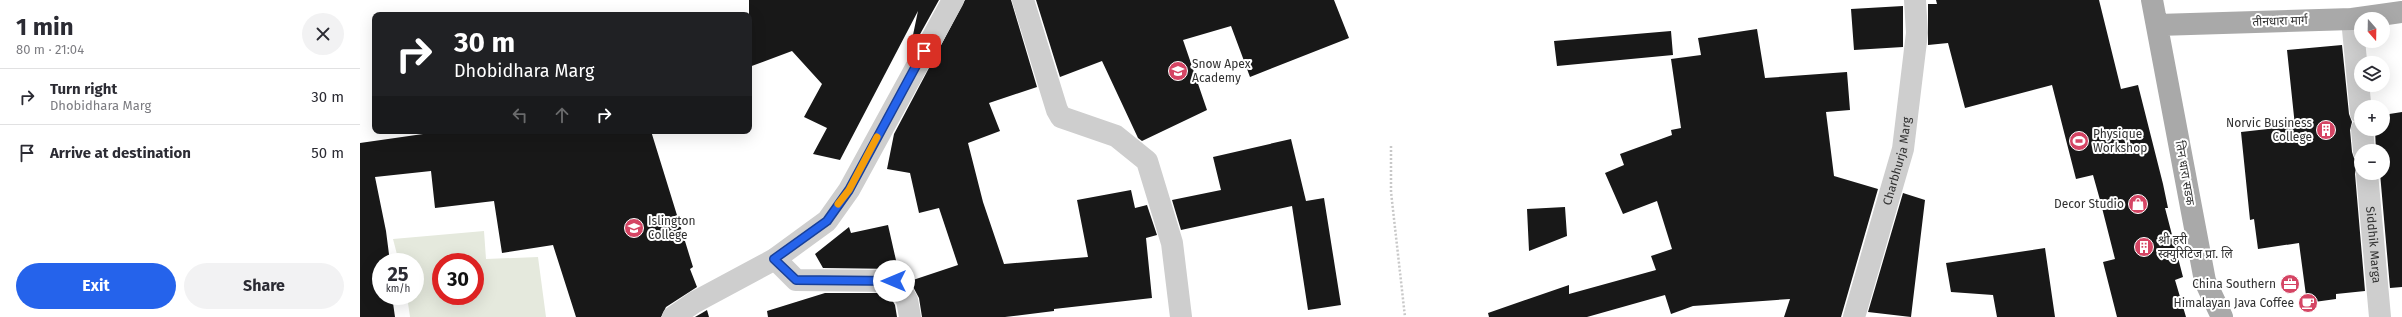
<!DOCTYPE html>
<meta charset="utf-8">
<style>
body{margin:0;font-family:"Fira Sans","Noto Sans Devanagari",sans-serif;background:#f2f2f3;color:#2b2b33;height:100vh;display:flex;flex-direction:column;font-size:15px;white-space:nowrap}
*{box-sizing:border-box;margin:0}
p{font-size:13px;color:#7c7c81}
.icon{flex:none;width:22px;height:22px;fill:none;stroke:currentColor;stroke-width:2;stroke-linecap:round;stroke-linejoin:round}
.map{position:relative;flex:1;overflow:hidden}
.panel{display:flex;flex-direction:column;background:#fff;width:360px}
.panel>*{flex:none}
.hud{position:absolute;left:12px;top:12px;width:380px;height:122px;border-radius:8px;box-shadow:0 4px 16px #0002;background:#202124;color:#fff;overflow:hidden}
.needle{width:26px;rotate:160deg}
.fabs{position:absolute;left:1994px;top:12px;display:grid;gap:8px}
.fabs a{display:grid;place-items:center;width:36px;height:36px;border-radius:50%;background:#fff;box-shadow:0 4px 16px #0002;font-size:20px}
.speed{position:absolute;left:12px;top:253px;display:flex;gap:8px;font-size:20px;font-weight:700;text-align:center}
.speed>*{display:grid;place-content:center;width:52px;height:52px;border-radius:50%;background:#fff;box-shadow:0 4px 16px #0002;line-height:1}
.speed small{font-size:10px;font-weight:400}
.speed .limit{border:6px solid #d22;background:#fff;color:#111}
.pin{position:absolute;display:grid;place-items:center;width:34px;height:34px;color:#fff;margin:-17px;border-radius:8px;box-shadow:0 2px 6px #0006}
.me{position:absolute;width:44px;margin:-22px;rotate:270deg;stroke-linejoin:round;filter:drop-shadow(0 0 3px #0008)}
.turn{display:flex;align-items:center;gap:14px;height:84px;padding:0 16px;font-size:18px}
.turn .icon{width:52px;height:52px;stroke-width:2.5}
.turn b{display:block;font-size:28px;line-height:34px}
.lanes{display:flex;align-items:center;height:38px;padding:0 16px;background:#0003;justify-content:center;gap:20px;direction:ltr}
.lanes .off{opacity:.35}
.round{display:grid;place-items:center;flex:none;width:42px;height:42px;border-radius:21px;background:#f2f2f3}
.head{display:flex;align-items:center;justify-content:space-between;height:68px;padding:0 16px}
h1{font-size:24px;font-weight:700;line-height:30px}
.action{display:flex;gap:8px;margin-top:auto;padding:8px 16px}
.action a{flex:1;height:46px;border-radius:24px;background:#2563eb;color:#fff;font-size:16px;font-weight:700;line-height:46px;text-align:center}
.action a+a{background:#f2f2f3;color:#2b2b33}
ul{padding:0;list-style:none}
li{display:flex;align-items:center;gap:12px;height:56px;padding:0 16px;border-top:1px solid #e1e1e2}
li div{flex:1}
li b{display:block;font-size:15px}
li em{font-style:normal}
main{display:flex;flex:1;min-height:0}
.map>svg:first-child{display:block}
.green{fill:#e5e9dd;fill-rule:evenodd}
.building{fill:#181818}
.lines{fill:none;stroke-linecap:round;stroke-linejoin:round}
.path{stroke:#c8c8c8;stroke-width:2.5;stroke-dasharray:2 2;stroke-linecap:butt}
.minor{stroke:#cecece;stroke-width:22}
.major{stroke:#a9a9a9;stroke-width:22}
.route-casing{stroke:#184099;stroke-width:10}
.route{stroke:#2563eb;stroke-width:7}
.slow{stroke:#f59e0b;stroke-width:7}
.labels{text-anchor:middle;stroke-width:4;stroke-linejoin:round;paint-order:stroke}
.street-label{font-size:12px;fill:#313131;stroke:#fff}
.poi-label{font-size:12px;fill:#313131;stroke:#fff;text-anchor:start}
</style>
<main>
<section class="panel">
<div class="head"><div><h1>1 min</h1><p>80 m · 21:04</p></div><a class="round"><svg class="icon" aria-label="close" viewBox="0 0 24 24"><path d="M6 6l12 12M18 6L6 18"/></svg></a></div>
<ul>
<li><svg class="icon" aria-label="right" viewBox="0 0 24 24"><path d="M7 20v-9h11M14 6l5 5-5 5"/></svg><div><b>Turn right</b><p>Dhobidhara Marg</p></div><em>30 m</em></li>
<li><svg class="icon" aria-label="arrive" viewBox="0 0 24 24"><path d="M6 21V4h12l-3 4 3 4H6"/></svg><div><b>Arrive at destination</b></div><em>50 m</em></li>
</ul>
<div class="action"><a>Exit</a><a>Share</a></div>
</section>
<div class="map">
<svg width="2042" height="317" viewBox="0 0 2042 317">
<rect width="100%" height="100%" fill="#fff"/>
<path class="green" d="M124,231L126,259L178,257L186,317H50L47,296H55V262H39L33,239ZM81,262H115V296H81Z"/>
<path class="building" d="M389,0H579L549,54L558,11L480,160L453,154L467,128L444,117L462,84L432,51L389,67Z
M605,0H651L677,87L629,103L640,131L608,143L623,202L644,264L728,257L717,200L771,190L775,208L787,205L797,235L786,238L792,298L694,309V311L645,317H562L559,298L550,281L598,265L579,208L559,213L550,173L527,169L534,134Z
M676,0H974L989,38L890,77L871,26L823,40L847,110L782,141L778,138L742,61L700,77Z
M1576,0H1739L1761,89L1778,85L1803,184L1808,208H1805L1823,277L1815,280L1826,317H1757L1743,262L1755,259L1740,200L1733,175L1716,179L1692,85L1605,108L1588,43L1568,45V4H1577Z
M1543,6V47L1494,50L1491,9Z
M1397,29L1405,78L1487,72L1490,110L1466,112L1474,176L1518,189L1481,317H1424L1430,299L1333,306L1311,314L1305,295L1227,317H1129L1128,313L1209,285V294L1296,270L1291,256L1312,249L1297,201L1263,214L1245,173L1264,165L1260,154L1312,135L1311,130L1321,128L1311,59L1341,55L1338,38Z
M1311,31L1313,55L1197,66L1194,41Z
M1982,45L1989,114L1992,122L1990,130L1992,152L1994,158L2000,163L1996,167L1995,174L2005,291L1976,294V299L1947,303L1939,243L1898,249L1894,219L1890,220L1881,132L1935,126L1927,50Z
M2042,112V287L2030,288L2020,173H2023V151H2016L2015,129H2023V115Z
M84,131H291L333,267L330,269L337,287L306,307L301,317H216L193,245L142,253L134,201L75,208L71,171L15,177L26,231L30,262H21V296H32L35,317H0V143Z
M931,139L946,201L964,198L981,305L948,310L932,206L821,230L812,200L861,190L853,157Z
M1543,193L1565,200L1551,317L1508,312Z
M1205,207L1207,236L1169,251L1167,209Z
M528,225L538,269L463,268L455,254L489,227L491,233Z
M1685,248L1695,317H1637L1633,295L1591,292L1586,263Z
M465,293H528L535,305L537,317H408L407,311Z
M347,310L349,317H335L342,313Z"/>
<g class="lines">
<path class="path" d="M1031,146V192L1045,317"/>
<g class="minor">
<path d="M663,0L697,110L701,117L756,136L787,161L812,243L821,317"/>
<path d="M1992,19L2001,113"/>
<path d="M2002,129L2004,151"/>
<path id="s1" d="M2007,173L2020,317"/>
<path d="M415,259L436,280L535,281L547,300L550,317"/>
<path d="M313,317L335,302L415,259L467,221L489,190L593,0"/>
<path id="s2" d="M1494,317L1543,149L1557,33L1555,0"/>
</g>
<path class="major" d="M1792,0L1845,281L1862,317
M1798,25L1992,19L2042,12"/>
</g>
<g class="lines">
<g class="route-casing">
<path id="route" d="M534,281L436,280L414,259L467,221L489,190L564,51"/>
</g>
<use href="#route" class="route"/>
<path class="slow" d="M478,204L489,190L517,137"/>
</g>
<defs>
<g id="school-disc" transform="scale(1)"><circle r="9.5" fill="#d54564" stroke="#fff"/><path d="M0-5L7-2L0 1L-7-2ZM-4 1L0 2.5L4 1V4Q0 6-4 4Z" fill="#fff"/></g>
<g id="building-disc" transform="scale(1)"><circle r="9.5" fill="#d54564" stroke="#fff"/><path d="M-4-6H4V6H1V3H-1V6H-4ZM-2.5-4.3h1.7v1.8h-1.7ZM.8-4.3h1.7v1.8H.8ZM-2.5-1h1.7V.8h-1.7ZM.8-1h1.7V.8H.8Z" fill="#fff"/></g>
<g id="stadium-disc" transform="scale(1)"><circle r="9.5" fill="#d54564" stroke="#fff"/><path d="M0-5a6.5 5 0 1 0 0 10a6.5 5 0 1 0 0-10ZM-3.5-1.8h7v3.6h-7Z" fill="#fff"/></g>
<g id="shop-disc" transform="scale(1)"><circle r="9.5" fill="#d54564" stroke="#fff"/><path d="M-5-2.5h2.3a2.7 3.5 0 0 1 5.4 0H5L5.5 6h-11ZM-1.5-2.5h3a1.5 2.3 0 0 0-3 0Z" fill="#fff"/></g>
<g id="university-disc" transform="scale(1)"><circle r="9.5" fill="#d54564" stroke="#fff"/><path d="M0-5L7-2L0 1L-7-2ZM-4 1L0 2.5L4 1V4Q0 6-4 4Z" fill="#fff"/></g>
<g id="office-disc" transform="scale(1)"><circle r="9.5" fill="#d54564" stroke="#fff"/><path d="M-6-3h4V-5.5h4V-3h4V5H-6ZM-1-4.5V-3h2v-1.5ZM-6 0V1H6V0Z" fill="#fff"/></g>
<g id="cafe-disc" transform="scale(1)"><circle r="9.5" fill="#d54564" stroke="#fff"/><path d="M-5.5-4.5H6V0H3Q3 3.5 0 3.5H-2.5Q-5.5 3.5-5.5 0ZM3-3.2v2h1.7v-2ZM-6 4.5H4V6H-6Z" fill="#fff"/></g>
</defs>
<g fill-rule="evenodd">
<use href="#school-disc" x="818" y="71"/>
<use href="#building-disc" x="1966" y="130"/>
<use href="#stadium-disc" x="1719" y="141"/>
<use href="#shop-disc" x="1778" y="204"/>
<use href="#university-disc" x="274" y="228"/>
<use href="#building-disc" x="1784" y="247"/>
<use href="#office-disc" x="1930" y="284"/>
<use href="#cafe-disc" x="1948" y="303"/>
</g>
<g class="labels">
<g class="street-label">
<text transform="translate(1920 21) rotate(-2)" y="4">तीनधारा मार्ग</text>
<text dy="4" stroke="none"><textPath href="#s2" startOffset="162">Charbhurja Marg</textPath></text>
<text transform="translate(1825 173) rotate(80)" y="4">तिन धारा सडक</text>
<text dy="4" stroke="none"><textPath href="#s1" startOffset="72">Siddhik Marga</textPath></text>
</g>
<g class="poi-label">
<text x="832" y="68">Snow Apex<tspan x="832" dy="14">Academy</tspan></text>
<text x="1952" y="127" text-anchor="end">Norvic Business<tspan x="1952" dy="14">College</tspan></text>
<text x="1733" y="138">Physique<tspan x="1733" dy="14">Workshop</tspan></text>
<text x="1764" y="208" text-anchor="end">Decor Studio</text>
<text x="288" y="225">Islington<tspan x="288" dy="14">College</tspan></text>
<text x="1798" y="244">श्री हरी<tspan x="1798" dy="14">स्क्युरिटिज प्रा. लि</tspan></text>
<text x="1916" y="288" text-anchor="end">China Southern</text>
<text x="1934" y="307" text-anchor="end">Himalayan Java Coffee</text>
</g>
</g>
</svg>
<div class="fabs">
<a><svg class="needle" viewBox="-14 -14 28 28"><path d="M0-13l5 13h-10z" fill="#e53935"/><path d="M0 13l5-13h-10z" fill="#7c7c81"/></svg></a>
<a><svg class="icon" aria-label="layers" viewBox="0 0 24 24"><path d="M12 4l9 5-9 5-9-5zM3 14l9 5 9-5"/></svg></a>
<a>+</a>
<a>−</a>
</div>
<div class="speed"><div>25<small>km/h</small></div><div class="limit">30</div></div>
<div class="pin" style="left:564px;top:51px;background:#d93025"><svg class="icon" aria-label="arrive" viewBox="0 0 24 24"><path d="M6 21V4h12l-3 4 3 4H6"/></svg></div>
<svg class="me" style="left:534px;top:281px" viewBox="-20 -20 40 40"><circle r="19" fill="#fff"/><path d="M0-13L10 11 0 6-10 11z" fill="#2563eb"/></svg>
<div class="hud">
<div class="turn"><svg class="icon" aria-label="right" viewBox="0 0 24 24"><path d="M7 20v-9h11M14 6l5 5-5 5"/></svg><div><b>30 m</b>Dhobidhara Marg</div></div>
<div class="lanes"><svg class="icon off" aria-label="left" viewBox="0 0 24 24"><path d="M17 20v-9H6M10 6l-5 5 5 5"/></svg><svg class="icon off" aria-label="ahead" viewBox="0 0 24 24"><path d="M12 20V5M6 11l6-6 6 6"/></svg><svg class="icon" aria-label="right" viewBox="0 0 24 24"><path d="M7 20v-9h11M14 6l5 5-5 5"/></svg></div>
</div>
</div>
</main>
